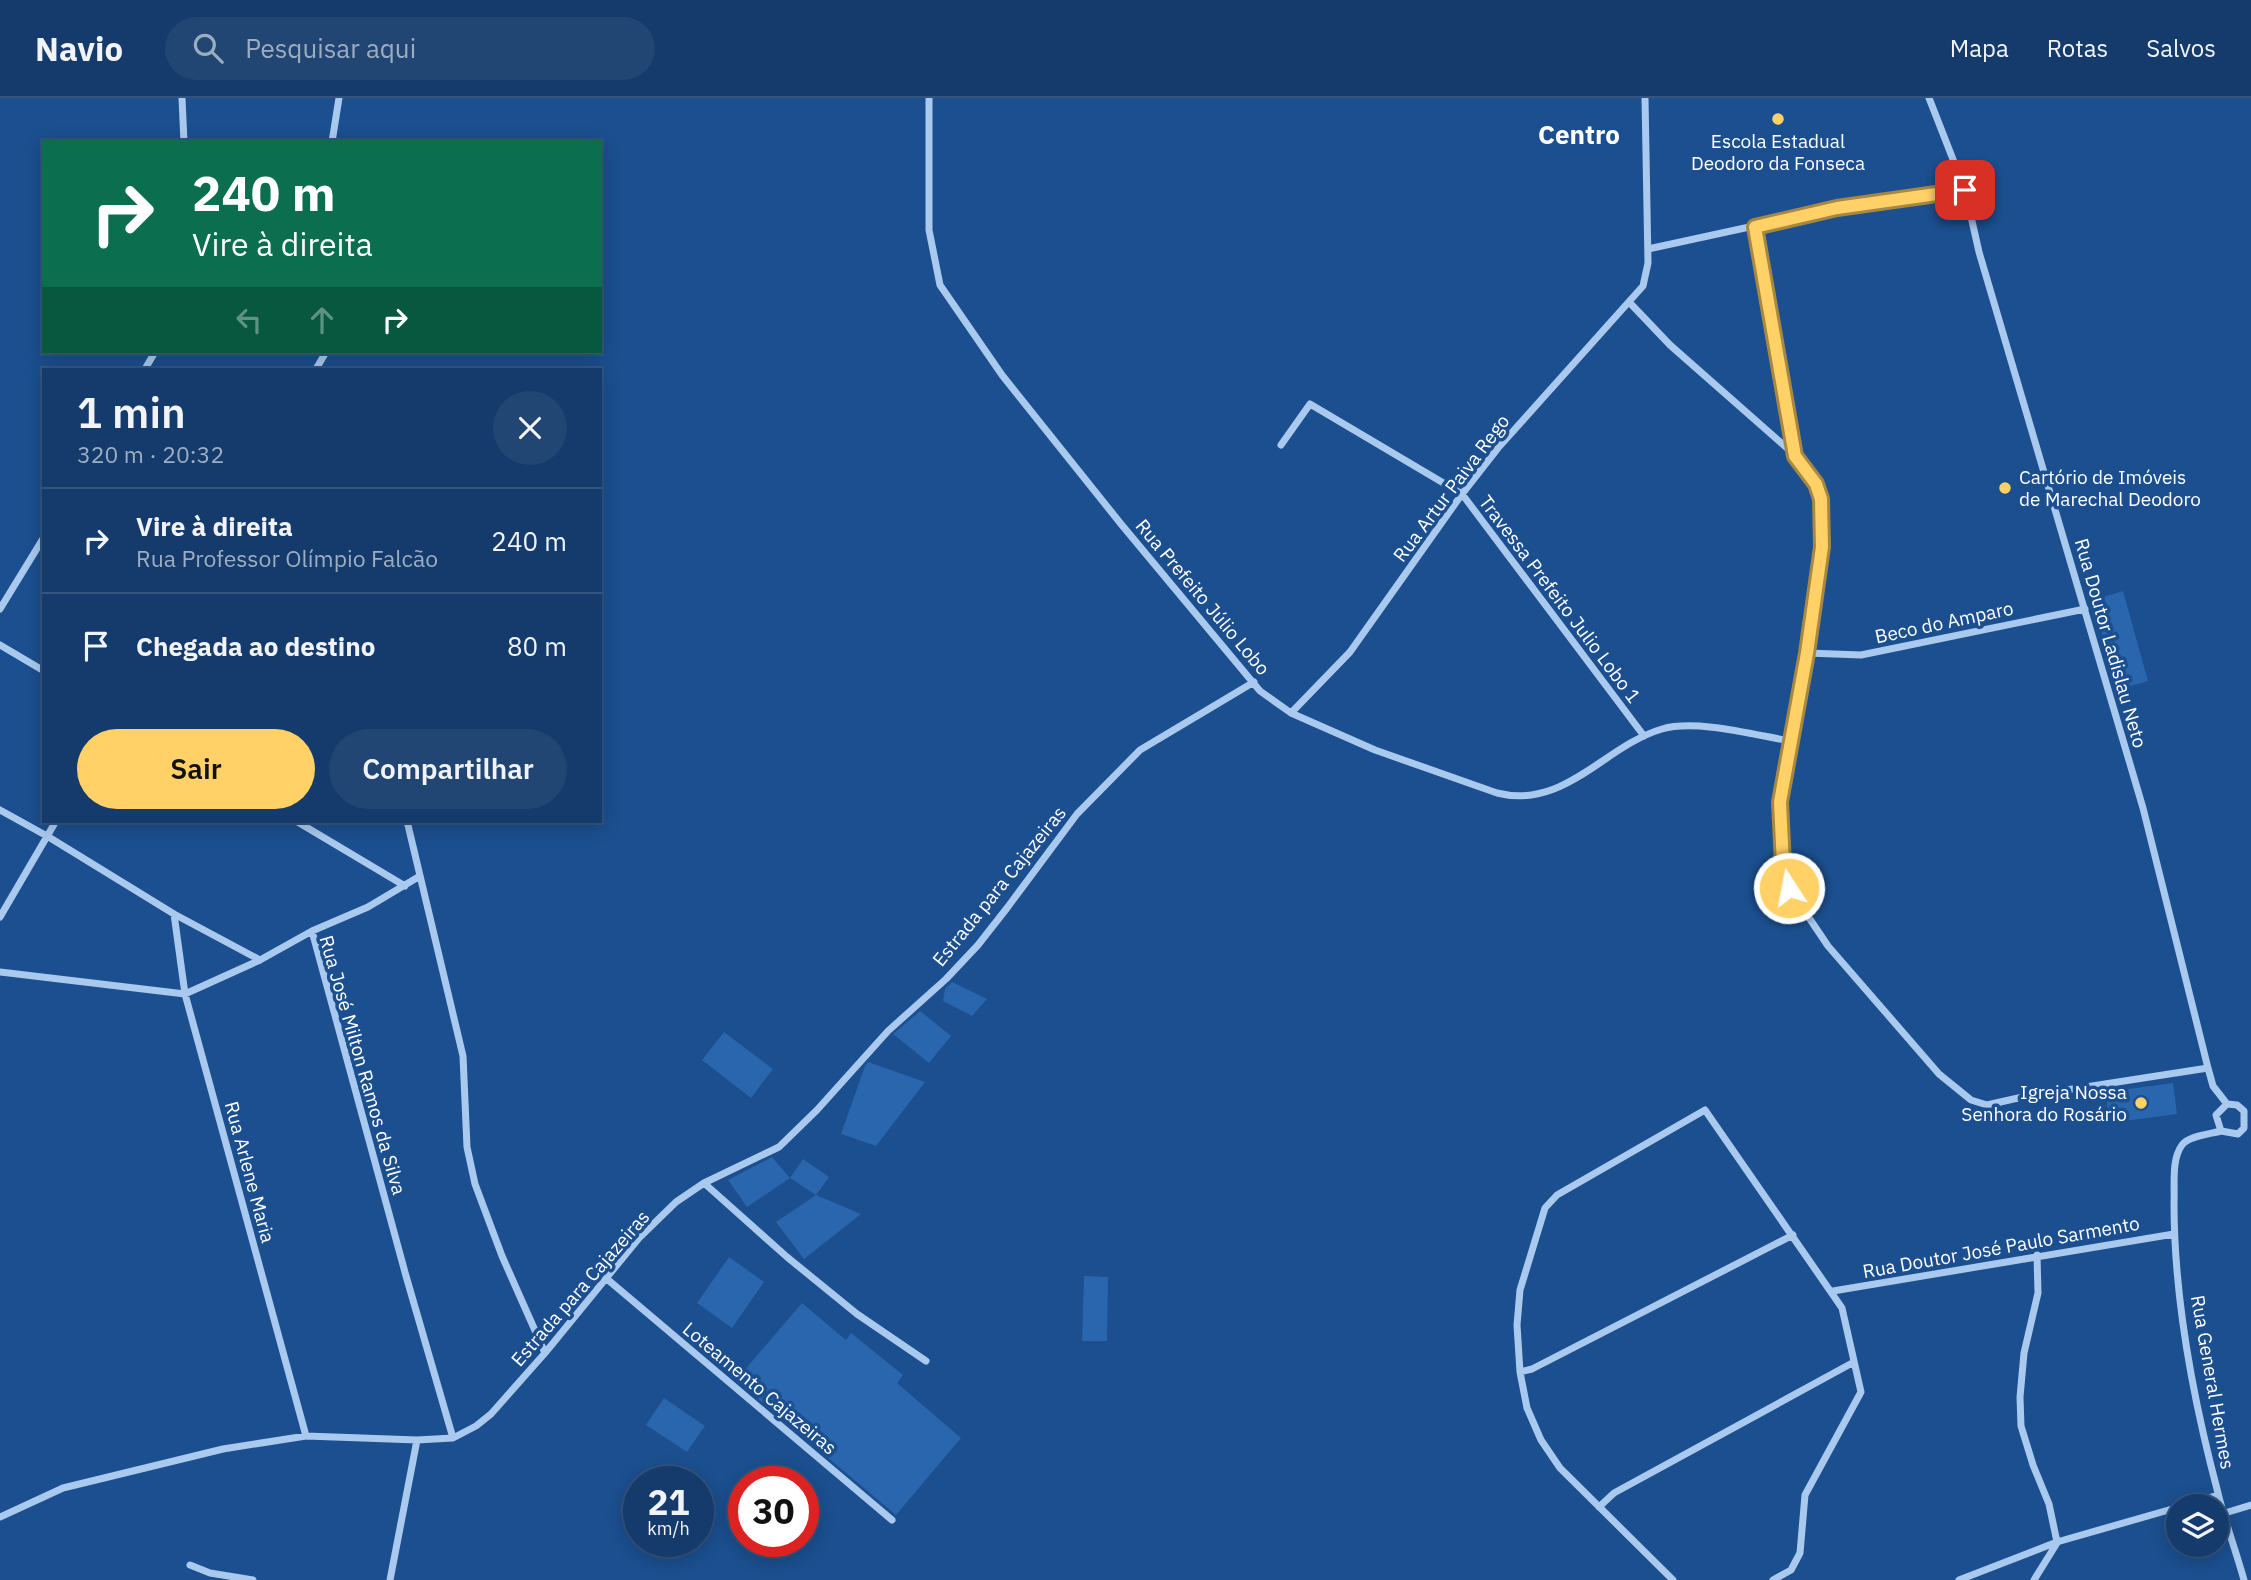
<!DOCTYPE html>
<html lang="pt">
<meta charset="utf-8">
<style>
body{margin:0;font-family:"IBM Plex Sans",sans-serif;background:#214673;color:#f1f3f6;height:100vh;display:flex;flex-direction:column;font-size:26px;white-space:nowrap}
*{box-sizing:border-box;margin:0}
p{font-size:23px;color:#9dadc1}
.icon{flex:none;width:38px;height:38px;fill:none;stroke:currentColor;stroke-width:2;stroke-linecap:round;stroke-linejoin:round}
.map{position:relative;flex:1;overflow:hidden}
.drawer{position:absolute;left:42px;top:270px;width:560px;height:455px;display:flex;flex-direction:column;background:#143b6b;border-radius:0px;box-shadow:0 4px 18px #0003,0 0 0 2px #33557e}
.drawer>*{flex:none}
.top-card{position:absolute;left:42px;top:42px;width:560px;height:214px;border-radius:0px;box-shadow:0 4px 18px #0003,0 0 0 2px #33557e;background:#0b6e4f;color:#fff;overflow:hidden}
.fabs{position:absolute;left:2166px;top:1396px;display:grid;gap:14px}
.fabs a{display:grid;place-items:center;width:63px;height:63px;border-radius:50%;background:#143b6b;box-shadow:0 4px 18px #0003,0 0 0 2px #33557e;font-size:35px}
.speed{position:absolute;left:623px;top:1368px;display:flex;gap:14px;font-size:35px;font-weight:700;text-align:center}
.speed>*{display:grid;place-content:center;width:91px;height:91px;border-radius:50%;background:#143b6b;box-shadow:0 4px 18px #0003,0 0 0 2px #33557e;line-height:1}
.speed small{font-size:18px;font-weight:400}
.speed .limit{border:10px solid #d22;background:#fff;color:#111}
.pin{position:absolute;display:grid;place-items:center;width:60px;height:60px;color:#fff;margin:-30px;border-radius:14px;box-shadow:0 4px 10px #0006}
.me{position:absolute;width:77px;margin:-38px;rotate:349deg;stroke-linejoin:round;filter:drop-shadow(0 0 5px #0008)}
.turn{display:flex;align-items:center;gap:24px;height:147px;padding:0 35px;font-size:32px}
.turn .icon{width:91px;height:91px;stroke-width:2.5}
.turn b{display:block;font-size:49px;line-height:60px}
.lanes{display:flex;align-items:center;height:66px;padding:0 35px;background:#0003;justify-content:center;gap:35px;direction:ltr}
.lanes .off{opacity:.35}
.round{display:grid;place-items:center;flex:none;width:74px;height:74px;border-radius:37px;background:#214673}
.summary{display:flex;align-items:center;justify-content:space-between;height:119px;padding:0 35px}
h1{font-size:42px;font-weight:600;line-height:52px}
.button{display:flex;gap:14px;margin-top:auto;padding:14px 35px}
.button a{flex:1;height:80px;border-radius:42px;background:#ffd166;color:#111;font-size:28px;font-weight:600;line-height:80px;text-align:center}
.button a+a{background:#214673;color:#f1f3f6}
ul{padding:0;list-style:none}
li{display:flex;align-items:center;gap:21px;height:105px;padding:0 35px;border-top:2px solid #33557e}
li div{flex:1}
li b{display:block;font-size:26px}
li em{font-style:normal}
header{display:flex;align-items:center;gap:42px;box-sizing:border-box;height:98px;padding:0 35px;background:#143b6b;border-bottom:2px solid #33557e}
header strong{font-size:33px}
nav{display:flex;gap:38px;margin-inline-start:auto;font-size:24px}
.search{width:490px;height:63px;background:#214673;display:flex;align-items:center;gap:18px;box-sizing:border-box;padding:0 24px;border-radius:38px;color:#9dadc1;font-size:26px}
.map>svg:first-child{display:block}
.building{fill:#2a66ad}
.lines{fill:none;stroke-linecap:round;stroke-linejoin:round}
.minor{stroke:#a9c9ee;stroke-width:7}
.route-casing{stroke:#a68842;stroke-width:18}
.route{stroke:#ffd166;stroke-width:12}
.poi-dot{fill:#ffd166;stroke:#1b4f8f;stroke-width:2.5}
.labels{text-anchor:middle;stroke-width:7;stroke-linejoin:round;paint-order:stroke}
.poi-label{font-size:19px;fill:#fff;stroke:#1b4f8f}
.street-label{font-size:19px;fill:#fff;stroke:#1b4f8f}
.district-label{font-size:26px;font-weight:bold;fill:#fff;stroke:#1b4f8f}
</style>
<header>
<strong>Navio</strong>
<div class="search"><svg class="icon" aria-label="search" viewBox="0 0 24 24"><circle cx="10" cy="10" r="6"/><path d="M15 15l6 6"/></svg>Pesquisar aqui</div>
<nav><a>Mapa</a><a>Rotas</a><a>Salvos</a></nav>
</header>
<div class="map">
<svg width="2251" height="1482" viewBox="0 0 2251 1482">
<rect width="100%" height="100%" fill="#1b4f8f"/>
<path class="building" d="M2123,493L2148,583L2117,592L2093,502Z
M952,884L987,901L972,918L943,903L945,891Z
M920,913L951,938L929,965L893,936Z
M724,934L773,971L751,1000L702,962Z
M868,964L925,984L876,1048L841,1036L865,968Z
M2173,985L2177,1016L2109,1025L2106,994Z
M772,1059L790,1080L747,1109L728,1082Z
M803,1061L829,1079L816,1097L790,1080Z
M816,1097L861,1116L804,1161L776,1124Z
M729,1159L764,1184L732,1230L697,1205Z
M1084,1178L1108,1179L1107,1243H1082Z
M802,1205L846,1242L851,1235L903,1277L897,1285L961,1340L896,1417L736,1282Z
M664,1300L705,1328L687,1354L646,1327Z"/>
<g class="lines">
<path class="minor" d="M182,0L184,44
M929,0V132L940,187L1002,277L1121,426L1260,593L1291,615L1375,652L1497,695C1565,712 1604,648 1662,631C1696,621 1755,637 1790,643
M1929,0L1965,92L1979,154L2143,710L2208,970L2213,988L2227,1006
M332,44L339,0
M1755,129L1795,358L1816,386L1821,401L1822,449L1807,555L1780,703L1783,767L1789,790L1828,848L1939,976L1971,1002L1987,1007L2027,998L2208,970
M1648,151L1837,110L1965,92
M1630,205L1670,247L1795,357
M145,271L155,254
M316,271L326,254
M1281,347L1310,306L1462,396L1644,638
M0,511L44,439
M0,547L44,573
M1807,555L1861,557L2085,511
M1291,615L1350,554L1462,396L1498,350L1643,188L1648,165L1645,0
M0,712L47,738L174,816L260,862
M296,723L405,788
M407,723L463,958L467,1049L475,1086L502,1158L545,1255
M174,816L185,896L306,1338
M0,819L56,723
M312,833L368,809L420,778
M0,874L185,896L260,862L312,833L406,1178L453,1340
M2227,1006L2237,1007L2244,1013V1030L2238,1036L2221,1033L2216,1017Z
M2221,1033C2210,1036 2188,1038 2182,1047C2171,1062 2175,1087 2174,1105C2174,1202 2193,1301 2218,1395C2225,1424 2236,1453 2244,1482
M704,1085L787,1159L857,1216L926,1263
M2037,1157L2038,1195L2024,1255L2020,1299L2021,1328L2033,1367L2049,1406L2057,1444
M607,1181L892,1422
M1833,1193L2174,1136
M1520,1274L1532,1271L1793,1137
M1599,1409L1614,1395L1854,1264
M2179,1409L2218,1397
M2225,1415L2251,1407
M0,1419L63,1390L223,1351L306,1338L417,1342L453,1340L476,1328L491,1316L545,1255L639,1140L676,1104L704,1085L779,1049L817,1012L888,933L946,881L978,847L1007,810L1077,716L1140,652L1254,584
M190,1467L210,1475L253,1482
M390,1482L417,1342
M1673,1482L1560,1370L1541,1342L1527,1310L1520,1274L1517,1227L1520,1192L1545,1110L1557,1097L1705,1012L1842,1210L1861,1294L1805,1397L1800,1455L1791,1472L1773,1482
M1959,1482L2057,1444L2179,1409
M2034,1482L2057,1445"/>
</g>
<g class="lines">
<g class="route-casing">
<path id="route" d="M1789,790L1783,767L1780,704L1807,555L1822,449L1821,401L1816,386L1795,358L1755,129L1837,110L1965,92"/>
</g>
<use href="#route" class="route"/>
</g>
<g class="poi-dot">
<circle cx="1778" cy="21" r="7"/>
<circle cx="2005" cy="390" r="7"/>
<circle cx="2141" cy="1005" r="7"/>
</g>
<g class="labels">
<g class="poi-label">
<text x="1778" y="50">Escola Estadual<tspan x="1778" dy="22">Deodoro da Fonseca</tspan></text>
<text x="2019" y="386" text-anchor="start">Cartório de Imóveis<tspan x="2019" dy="22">de Marechal Deodoro</tspan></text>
<text x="2127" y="1001" text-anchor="end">Igreja Nossa<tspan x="2127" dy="22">Senhora do Rosário</tspan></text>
</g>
<g class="street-label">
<text transform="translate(1451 390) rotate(-53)" y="7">Rua Artur Paiva Rego</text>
<text transform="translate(1203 499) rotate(50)" y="7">Rua Prefeito Júlio Lobo</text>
<text transform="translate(1560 501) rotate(53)" y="7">Travessa Prefeito Julio Lobo 1</text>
<text transform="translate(1944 524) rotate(-12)" y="7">Beco do Amparo</text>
<text transform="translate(2111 545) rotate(74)" y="7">Rua Doutor Ladislau Neto</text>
<text transform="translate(999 788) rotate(-51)" y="7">Estrada para Cajazeiras</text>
<text transform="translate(363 967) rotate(74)" y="7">Rua José Milton Ramos da Silva</text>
<text transform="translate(250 1074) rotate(75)" y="7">Rua Arlene Maria</text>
<text transform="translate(2001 1149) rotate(-10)" y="7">Rua Doutor José Paulo Sarmento</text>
<text transform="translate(580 1190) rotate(-49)" y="7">Estrada para Cajazeiras</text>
<text transform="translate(2213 1284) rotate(80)" y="7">Rua General Hermes</text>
<text transform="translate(760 1290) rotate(40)" y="7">Loteamento Cajazeiras</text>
</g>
<g class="district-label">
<text x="1579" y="46">Centro</text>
</g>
</g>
</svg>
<div class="fabs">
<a><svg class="icon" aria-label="layers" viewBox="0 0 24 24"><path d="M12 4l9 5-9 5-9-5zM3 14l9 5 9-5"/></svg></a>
</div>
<div class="speed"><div>21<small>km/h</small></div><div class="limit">30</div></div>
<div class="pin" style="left:1965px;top:92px;background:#d93025"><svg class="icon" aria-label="arrive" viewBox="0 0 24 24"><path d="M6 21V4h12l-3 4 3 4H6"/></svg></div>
<svg class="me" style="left:1789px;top:790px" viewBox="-20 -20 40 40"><circle r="17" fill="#ffd166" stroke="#fff" stroke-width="3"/><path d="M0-11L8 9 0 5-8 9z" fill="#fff"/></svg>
<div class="top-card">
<div class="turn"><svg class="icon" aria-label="right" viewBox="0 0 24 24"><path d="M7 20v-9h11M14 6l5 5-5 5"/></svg><div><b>240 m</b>Vire à direita</div></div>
<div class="lanes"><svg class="icon off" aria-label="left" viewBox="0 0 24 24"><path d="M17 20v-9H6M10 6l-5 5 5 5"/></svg><svg class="icon off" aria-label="ahead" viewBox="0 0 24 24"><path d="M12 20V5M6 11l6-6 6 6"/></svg><svg class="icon" aria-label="right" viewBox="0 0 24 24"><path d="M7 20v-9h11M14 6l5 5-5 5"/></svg></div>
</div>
<section class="drawer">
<div class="summary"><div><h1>1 min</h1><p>320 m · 20:32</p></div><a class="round"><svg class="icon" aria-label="close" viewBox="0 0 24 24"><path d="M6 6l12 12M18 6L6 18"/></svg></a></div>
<ul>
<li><svg class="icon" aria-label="right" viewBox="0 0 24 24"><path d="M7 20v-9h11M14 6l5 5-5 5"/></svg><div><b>Vire à direita</b><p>Rua Professor Olímpio Falcão</p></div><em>240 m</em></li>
<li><svg class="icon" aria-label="arrive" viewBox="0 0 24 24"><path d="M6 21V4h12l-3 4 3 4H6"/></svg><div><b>Chegada ao destino</b></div><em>80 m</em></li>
</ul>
<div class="button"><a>Sair</a><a>Compartilhar</a></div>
</section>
</div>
